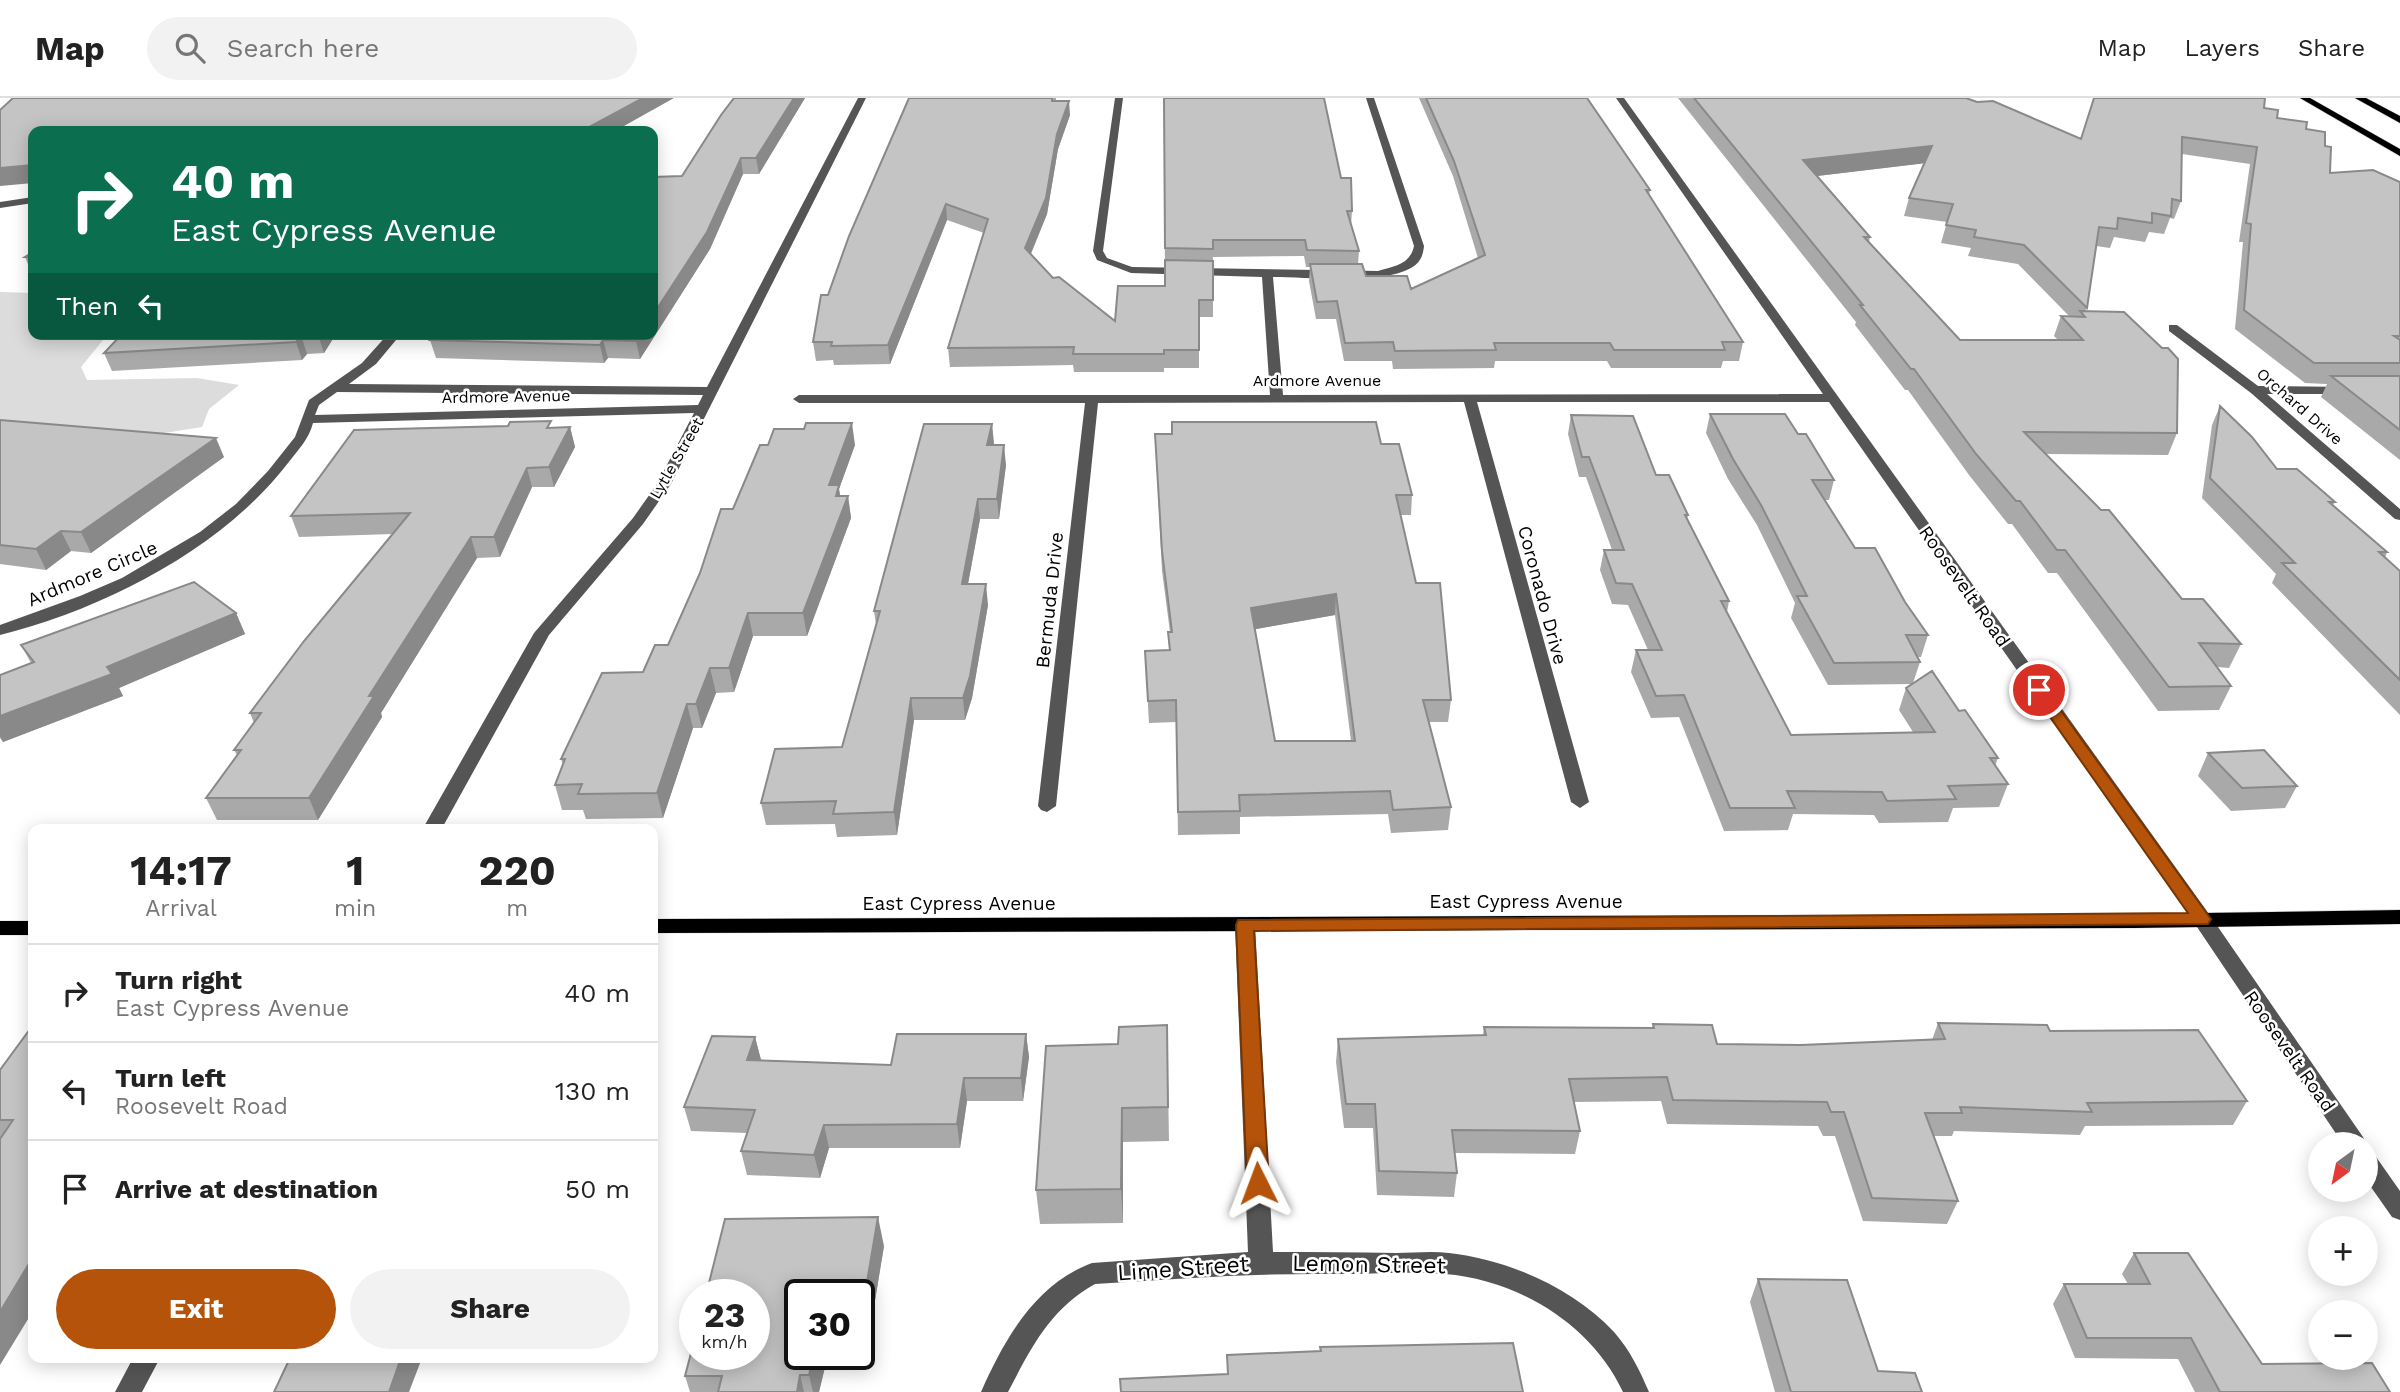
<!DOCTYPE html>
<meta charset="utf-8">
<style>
body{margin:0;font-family:"Work Sans",sans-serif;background:#f2f2f2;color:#222;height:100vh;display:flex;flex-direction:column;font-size:26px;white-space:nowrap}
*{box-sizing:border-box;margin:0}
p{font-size:23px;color:#767676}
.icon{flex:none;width:38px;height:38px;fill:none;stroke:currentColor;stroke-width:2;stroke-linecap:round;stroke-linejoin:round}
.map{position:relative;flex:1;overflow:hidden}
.sheet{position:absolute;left:28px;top:726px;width:630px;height:539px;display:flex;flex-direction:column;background:#fff;border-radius:14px;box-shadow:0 4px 18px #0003}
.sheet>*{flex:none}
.guide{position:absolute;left:28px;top:28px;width:630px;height:214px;border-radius:14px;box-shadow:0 4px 18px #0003;background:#0b6e4f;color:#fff;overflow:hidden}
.needle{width:46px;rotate:213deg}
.controls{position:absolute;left:2308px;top:1034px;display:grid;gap:14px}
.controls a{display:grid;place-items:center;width:70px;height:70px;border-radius:50%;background:#fff;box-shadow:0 4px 18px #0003;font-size:35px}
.speed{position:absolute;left:679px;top:1181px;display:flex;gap:14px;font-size:35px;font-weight:700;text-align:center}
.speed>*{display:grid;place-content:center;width:91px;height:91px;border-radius:50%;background:#fff;box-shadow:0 4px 18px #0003;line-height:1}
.speed small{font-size:18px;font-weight:400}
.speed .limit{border:4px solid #111;border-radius:10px;background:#fff;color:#111}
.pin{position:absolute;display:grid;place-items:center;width:60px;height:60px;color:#fff;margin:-30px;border:4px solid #fff;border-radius:50%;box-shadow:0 2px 7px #0007}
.me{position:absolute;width:77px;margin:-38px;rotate:357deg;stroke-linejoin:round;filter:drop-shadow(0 0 5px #0008)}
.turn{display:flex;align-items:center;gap:24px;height:147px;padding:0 28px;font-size:32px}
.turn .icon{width:91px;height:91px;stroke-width:2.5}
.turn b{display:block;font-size:49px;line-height:60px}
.then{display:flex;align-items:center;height:66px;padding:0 28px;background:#0003;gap:14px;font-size:26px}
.eta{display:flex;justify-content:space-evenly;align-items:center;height:119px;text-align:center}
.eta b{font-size:42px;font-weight:700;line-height:49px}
.cta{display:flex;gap:14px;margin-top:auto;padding:14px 28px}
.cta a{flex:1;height:80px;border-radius:42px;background:#b45309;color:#fff;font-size:28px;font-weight:700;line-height:80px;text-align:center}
.cta a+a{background:#f2f2f2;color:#222}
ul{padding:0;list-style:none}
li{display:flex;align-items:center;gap:21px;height:98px;padding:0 28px;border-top:2px solid #e0e0e0}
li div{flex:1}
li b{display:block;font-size:26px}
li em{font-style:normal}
header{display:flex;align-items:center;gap:42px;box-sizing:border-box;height:98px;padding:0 35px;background:#fff;border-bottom:2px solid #e0e0e0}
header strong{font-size:33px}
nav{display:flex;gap:38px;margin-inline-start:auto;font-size:24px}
.search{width:490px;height:63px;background:#f2f2f2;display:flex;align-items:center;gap:18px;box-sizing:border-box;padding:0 24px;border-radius:38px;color:#767676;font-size:26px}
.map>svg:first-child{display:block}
.green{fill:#dcdcdc}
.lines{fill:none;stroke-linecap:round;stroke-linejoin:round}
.major-casing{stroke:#dbdbdb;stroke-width:1}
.minor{fill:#555;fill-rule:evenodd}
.major{fill:#000;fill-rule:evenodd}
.wall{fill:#a9a9a9;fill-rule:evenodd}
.shaded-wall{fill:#898989}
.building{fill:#c4c4c4;stroke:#898989;stroke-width:2;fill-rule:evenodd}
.route{fill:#b45309;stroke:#753606;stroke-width:2}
.labels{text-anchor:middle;stroke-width:5;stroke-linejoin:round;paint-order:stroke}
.far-street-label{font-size:16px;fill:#000;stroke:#fff}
.street-label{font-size:19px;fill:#000;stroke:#fff}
.near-street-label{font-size:23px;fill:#000;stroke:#fff}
</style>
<header>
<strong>Map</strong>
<div class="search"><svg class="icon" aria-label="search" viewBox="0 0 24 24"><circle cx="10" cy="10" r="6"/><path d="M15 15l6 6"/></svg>Search here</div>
<nav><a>Map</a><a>Layers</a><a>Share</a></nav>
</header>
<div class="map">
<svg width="2400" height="1294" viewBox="0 0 2400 1294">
<rect width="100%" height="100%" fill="#fff"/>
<path class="green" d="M0,194L33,195V236H108L81,269L87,282L197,280L239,287L209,311L202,329L152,337L0,340Z"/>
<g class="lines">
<g class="major-casing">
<path id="major" d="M2300,0H2310L2400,51V58Z
M2355,0H2366L2400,18V25Z
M2400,812V826L2135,830L653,835V821L2135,816Z
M0,823H33V837H0Z"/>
</g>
<path class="minor" d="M858,0H866L671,386L643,426L549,537L441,732H422L534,535L633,420L657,386L694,315L313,325C309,341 298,352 288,365C222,451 104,511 0,537V527L80,498L122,480L200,434L236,406L268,373L295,339L309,302L362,265L388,236H401L376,266L349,286L707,289ZM337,294L703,297L698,307L315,317L319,307Z
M1115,0H1123L1103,153L1107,160L1132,169L1378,173C1394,168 1410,167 1414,148L1366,0H1374L1424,148C1423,158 1420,165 1411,170C1380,187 1308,179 1273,179L1283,297L1823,296L1616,0H1624L2209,816L2363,1039L2366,1046V1047L2343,1046L2195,826L1829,304H1477L1589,704L1580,710L1571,704L1464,304L1098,305L1056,708L1047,714L1041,712L1038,708L1085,305H799L793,301L799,297H1270L1262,179L1131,175L1097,162L1093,153Z
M33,99V105L0,110V104Z
M2169,227H2177L2258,288L2350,289L2352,292L2346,296H2267L2400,411V422L2395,421L2251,295L2169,233Z
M1245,820L1252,822L1255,827L1273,1154C1314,1154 1355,1154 1396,1155C1413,1155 1431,1153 1449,1155C1509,1162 1573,1190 1614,1234C1630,1252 1640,1273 1649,1294H1623C1592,1227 1519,1182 1445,1176C1409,1173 1371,1176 1334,1176C1254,1175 1175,1181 1095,1186C1050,1211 1031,1250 1008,1294H981C1004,1242 1035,1186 1092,1165L1248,1154L1235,827L1238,822Z
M2366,1054L2374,1056L2400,1093V1122L2392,1119L2366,1082Z
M133,1260H160L142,1294H115Z"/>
<use href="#major" class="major"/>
</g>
<path class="wall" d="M734,0H805L759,76H743L710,151L640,261L608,260L604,265L436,260L430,242L682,78Z
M909,0H1056V3L1070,17L1058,51L1047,116L1031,156L1053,180L1115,223L1165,188L1164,0L1341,80L1352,113L1351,128L1359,153L1358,166L1366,178L1411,191L1478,160L1453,78L1419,0H1587L1650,92L1649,97L1743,244L1739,263H1723L1721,270H1611L1607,263H1495L1494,270L1393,271L1392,263H1344L1336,221H1316L1309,183L1310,169H1306L1304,158L1213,159V219H1199V270H1164V274H1074L1073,267L950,269L948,250L984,135L947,122L890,266L834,267L833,262L816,263L813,244L828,197Z
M1678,0H1966L2081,41L2264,10L2277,20L2306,31L2325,48L2330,75L2400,84V362L2321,299L2327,286L2305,285L2235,231L2243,144H2239L2250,66L2182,56L2181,103L2174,121L2170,120L2164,136L2149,134L2145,144L2114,139L2110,150L2096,148L2086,213L2177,335L2168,357L2046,356L2182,501L2241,546L2229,570L2217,569L2231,588L2219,612L2158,613L2057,475H2048L2012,426H2008L1969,377L1908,292H1905L1855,227L1856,224ZM1924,65L1909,100L1904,118L1947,124L1941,145L1971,150L1968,158L2018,166L2069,218H2061L2054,238L2058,242H1960L1869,144L1870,139L1817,78Z
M33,154V178L25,159Z
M122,236H336L324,255L307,256L302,262L112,273L104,255Z
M2220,308L2277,371L2335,404L2333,407L2387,454L2385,460L2400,473V617L2272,485L2276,476L2202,400L2212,327Z
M1710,316L1798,336L1834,382L1829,402H1825L1855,450L1905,504L1928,537L1921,559H1917L1920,564L1913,585L1959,613L1998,660L1995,668L2008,686L1999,709L1953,710L1948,724L1879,725L1874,717L1793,716L1788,732L1724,733L1679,619L1651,620L1631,574L1636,552H1648L1628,507L1612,506L1600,472L1604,452H1612L1586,379H1579L1568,336L1571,317L1656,377L1688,417L1687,421L1729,503L1727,514L1791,637L1913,634L1899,612L1906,590L1912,586L1828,587L1791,520L1795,505L1757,427L1728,381L1706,335Z
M0,322L224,359L91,455L71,453L46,472L0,466Z
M992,326L993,347L1006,367L999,421H980L968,486L988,507L972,600L965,622H914L897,737L837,739L835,726L766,727L761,705L842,649L876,526L874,513Z
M570,329L575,349L554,389H532L500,459L477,460L381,615L382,619L318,722H217L206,700L237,657L234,652L254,625L250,615L393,436L299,439L291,418L552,330Z
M1155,336L1381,346L1412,397L1411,417H1400L1416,485L1451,602L1448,624H1428L1451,709L1448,732L1391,735L1388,716L1240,719V736L1178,737L1176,624L1149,625L1145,553L1169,552L1168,534H1170L1162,473ZM1335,517L1351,643H1275L1255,531Z
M768,347H855L839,391L840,398H848L851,420L807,538H753L734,594L716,595L702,630H693L663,720L586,721L583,712H562L555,687L563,667L561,661L668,547L733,411Z
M236,515L245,536L119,590L123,598L3,644L0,640V577L31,565L21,547Z
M2208,655L2297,688L2285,710L2231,713L2198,678Z
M1938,925L2050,933L2247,1003L2233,1027L2085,1028L2080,1037L1954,1033L1952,1038H1934L1958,1103L1947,1126L1863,1123L1835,1038H1823L1818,1028L1667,1026L1661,1003L1574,1004L1580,1033L1575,1056L1455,1055L1457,1075L1454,1099L1377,1097L1373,1030H1344L1336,964L1338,941L1483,937L1484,929L1652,930L1653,926L1717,946L1801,947L1932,942Z
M33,927L0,1267V972Z
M1167,927L1169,1043L1123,1044V1125L1040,1126L1036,1092L1118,946Z
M1026,936L1029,959L1023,1003H967L960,1050H829L820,1080L747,1077L741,1053L747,1035L691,1033L684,1009L755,939L761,962L891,967Z
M884,1148L864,1269H825L819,1294H690L685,1278ZM859,1197V1256H800Z
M2134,1155L2262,1266L2390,1294H2195L2178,1261L2075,1260L2053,1206L2064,1186H2128L2122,1176Z
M1758,1181L1878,1273L1922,1294H1775L1750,1204Z"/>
<path class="shaded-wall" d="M643,0H674L615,33H582Z
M794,0H805L759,76L756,60Z
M1069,3L1070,17L1058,51L1047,116L1026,167L1025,150L1057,36Z
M1932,48L1927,65L1800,80L1803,62Z
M741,60L743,76L710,151L640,261L636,243L640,236H653V217Z
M33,67V85L0,88V70Z
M946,106L947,122L890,266L888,247Z
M318,236H336L324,255L318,237Z
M301,237L307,256L302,262L296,244Z
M603,242L608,260L604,265L600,247Z
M852,325L855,347L839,391L842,409L848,398L851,420L807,538L803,515L829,387Z
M992,326L994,345L988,367L987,347Z
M570,329L575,349L554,389L549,369Z
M216,340L224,359L91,455L81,434Z
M1004,347L1006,367L999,421L997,401Z
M527,370L532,389L500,459L494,439Z
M978,401L980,421L964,507L962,486Z
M61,433L71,453L46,472L36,451Z
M471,439L477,460L381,615L382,619L318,722L309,700L369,598Z
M986,486L988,507L972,600L965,622L963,600Z
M1336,496L1335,517L1251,532V510Z
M236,515L245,536L119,590L123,598L3,644L0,638V618L107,569Z
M748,515L753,538L734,594L729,570Z
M710,570L716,595L702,630L696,606Z
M911,600L914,622L897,737L894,714Z
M687,606L693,630L663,720L657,695Z
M1026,936L1029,959L1023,1003L1021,980Z
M755,939L761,962H747Z
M964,980L967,1003L960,1050L957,1026Z
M1122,1010L1123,1044V1125L1121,1091Z
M824,1027L829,1050L820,1080L814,1057Z
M878,1119L884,1148L864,1269L859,1246V1231Z
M33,1159V1213L0,1267V1214Z
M814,1256H821L825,1269L819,1294H813L809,1277Z
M401,1260H422L409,1294H389Z
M800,1277L804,1294H797Z"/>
<path class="building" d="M13,0H643L582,33H33V67L0,70V12Z
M734,0H794L756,60H741L707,134L653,217V79L682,78L721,17Z
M909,0H1052V3H1069L1057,36L1046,100L1025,150L1053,180L1059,179L1115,223L1118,188H1165V162L1213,163V202H1199V252H1164V256H1073L1074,249L948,250L988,121L946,106L888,247L831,248L832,244H813L821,197H828L849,138Z
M1164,0H1324L1341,80H1351L1352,113H1347L1359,153L1307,152L1305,142H1213V151L1165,150Z
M1426,0H1587L1650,92H1646L1743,244H1722L1725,252H1614L1610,245H1494L1496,252L1395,253L1393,244L1345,245L1337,203L1317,204L1310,166H1362L1366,178H1407L1411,191L1485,157L1454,63Z
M1694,0H1966L1977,4L1993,3L2081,41L2094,0H2265L2264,10L2278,12L2277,20L2307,24L2306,31L2325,34V48L2331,49L2330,75L2373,72L2400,84V238H2394L2400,242V265H2314L2244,212L2251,126L2246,125L2257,49L2182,39L2181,103L2172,101L2171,118L2152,115V125L2118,120L2117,131L2099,129L2087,210L2024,147L1974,139L1976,132L1946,127L1953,106L1909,100L1932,48L1803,62L1870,139H1864L1960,242H2083L2061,218L2085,219L2080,213L2124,214L2162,250H2168L2178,261L2177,335L2024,334L2101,412H2109L2182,501H2203L2241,546L2199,545L2231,588L2169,589L2065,452H2057L2020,403H2016L1976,356L1914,271H1911L1860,207H1863Z
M33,154V159H25Z
M122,236H318L301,237L296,244L104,255Z
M435,236H640L636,243L603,242L600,247L430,242Z
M2331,278H2400V332Z
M2220,308L2252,339L2277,371H2297L2335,404H2329L2387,454H2379L2400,473V582L2282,465H2295L2210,380Z
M1710,316H1785L1798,336H1806L1834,382H1812L1855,450H1875L1905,504L1928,537H1906L1920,564L1834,565L1797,498H1807L1761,407L1733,361Z
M1571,317L1633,318L1656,377H1669L1688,417H1685L1729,503H1721L1791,637L1935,634L1906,590L1932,573L1959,613L1965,612L1998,660H1990L2008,686L1948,688L1956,701L1887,703L1882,694L1787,693L1795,710H1730L1684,597L1656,598L1636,552H1662L1632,486L1616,485L1604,452H1624L1589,359H1582Z
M0,322L216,340L81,434L61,433L36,451L0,447Z
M551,323L547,330L570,329L549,369L527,370L494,439H471L369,598H374L309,700H206L241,652H234L261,615H250L304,543L410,415L291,418L354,332L508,328L510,324Z
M1172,324H1376L1381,346H1399L1412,397H1396L1416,485H1440L1451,602H1423L1451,709L1393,712L1390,693L1239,697L1240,713L1178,714L1176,602L1148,603L1145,553L1170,552L1168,534H1172L1162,453L1155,336H1172ZM1336,496L1355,643H1275L1251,510Z
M806,325H852L829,387H839L836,398H848L803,515H748L729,570H710L696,606H687L657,695L578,696L582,686L555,687L565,661H561L602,575L643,574L655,547H668L700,475L721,411H733L760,347H768L774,331H804Z
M924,326H992L987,347H1004L997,401H978L962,486H986L970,578L963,600H911L894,714L833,716L836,703L761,705L775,651L842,649L880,513H874Z
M194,484L236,515L107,569L112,576L0,618V577L34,564L21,547Z
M2264,652L2297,688L2242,690L2208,655Z
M1938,925L2047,927L2050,933L2198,932L2247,1003L2087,1005L2092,1014L1960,1009L1962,1015H1925L1958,1103L1872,1100L1844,1014H1831L1827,1004L1673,1002L1667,979L1569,981L1580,1033L1452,1032L1457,1075L1379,1073L1375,1006H1346L1338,941L1486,937L1484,929L1654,930L1653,926L1712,927L1717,946L1801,947L1945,941Z
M33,927V1159L0,1214V1041L13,1022H0V972Z
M1167,927L1168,1009L1122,1010L1121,1091L1036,1092L1046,948L1118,946L1119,929Z
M897,936H1026L1021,980H964L957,1026L824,1027L814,1057L741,1053L755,1012L684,1009L712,938L755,939L747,962L891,967Z
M878,1119L859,1231V1197H800V1256H814L809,1277H800L797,1294H718L722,1278H685L695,1240V1256H754V1197H706L725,1121Z
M2134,1155H2188L2262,1266L2372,1265L2390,1294H2220L2191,1240H2087L2064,1186H2150Z
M1758,1181L1847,1182L1878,1273L1915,1275L1922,1294H1791Z
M1513,1245L1523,1294H1121L1120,1281L1228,1276L1227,1257L1321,1253L1320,1249Z
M290,1260H401L389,1294H274Z"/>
<path class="route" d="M2039,587L2044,589L2208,817L2211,821L2208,826L1254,833L1269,1085L1265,1091L1258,1094L1250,1091L1247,1085L1236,827L1238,822L2188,815L2031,592Z"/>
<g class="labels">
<g class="far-street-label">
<text x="1317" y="288">Ardmore Avenue</text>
<text transform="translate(506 298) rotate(-1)" y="6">Ardmore Avenue</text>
<text transform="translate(2300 308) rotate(41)" y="6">Orchard Drive</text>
<text transform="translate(676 360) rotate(-60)" y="6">Lytle Street</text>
</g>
<g class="street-label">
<text transform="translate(92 475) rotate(-23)" y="7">Ardmore Circle</text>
<text transform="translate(1965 488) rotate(55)" y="7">Roosevelt Road</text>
<text transform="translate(1543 497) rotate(75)" y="7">Coronado Drive</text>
<text transform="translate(1049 502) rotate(-84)" y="7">Bermuda Drive</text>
<text x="1526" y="810">East Cypress Avenue</text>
<text x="959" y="812">East Cypress Avenue</text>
<text transform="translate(2290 953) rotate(55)" y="7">Roosevelt Road</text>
</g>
<g class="near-street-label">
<text transform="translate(1369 1166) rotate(1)" y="8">Lemon Street</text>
<text transform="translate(1183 1170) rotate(-4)" y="8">Lime Street</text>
</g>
</g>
</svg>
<div class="controls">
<a><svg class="needle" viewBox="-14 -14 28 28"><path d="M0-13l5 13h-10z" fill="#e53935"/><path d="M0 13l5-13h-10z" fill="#767676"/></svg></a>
<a>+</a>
<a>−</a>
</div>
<div class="speed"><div>23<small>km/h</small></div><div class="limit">30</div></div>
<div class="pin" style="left:2039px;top:592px;background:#d93025"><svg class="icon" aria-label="arrive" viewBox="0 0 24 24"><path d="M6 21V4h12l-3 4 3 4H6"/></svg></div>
<svg class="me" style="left:1258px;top:1085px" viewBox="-20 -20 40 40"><path d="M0-17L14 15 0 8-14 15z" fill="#b45309" stroke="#fff" stroke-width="4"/></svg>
<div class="guide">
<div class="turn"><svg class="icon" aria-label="right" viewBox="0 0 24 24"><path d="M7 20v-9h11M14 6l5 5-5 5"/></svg><div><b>40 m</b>East Cypress Avenue</div></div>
<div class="then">Then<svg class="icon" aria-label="left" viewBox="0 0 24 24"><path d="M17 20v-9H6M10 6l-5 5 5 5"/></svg></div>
</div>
<section class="sheet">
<div class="eta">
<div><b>14:17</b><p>Arrival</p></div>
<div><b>1</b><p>min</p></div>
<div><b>220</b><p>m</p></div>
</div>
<ul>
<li><svg class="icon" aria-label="right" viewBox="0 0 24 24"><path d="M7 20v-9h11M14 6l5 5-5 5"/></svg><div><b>Turn right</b><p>East Cypress Avenue</p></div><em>40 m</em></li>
<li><svg class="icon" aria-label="left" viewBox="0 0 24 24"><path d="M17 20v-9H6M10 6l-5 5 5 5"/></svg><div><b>Turn left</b><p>Roosevelt Road</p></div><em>130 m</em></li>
<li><svg class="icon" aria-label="arrive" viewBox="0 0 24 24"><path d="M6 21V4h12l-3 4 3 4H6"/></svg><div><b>Arrive at destination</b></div><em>50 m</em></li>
</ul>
<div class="cta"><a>Exit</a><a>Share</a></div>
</section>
</div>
